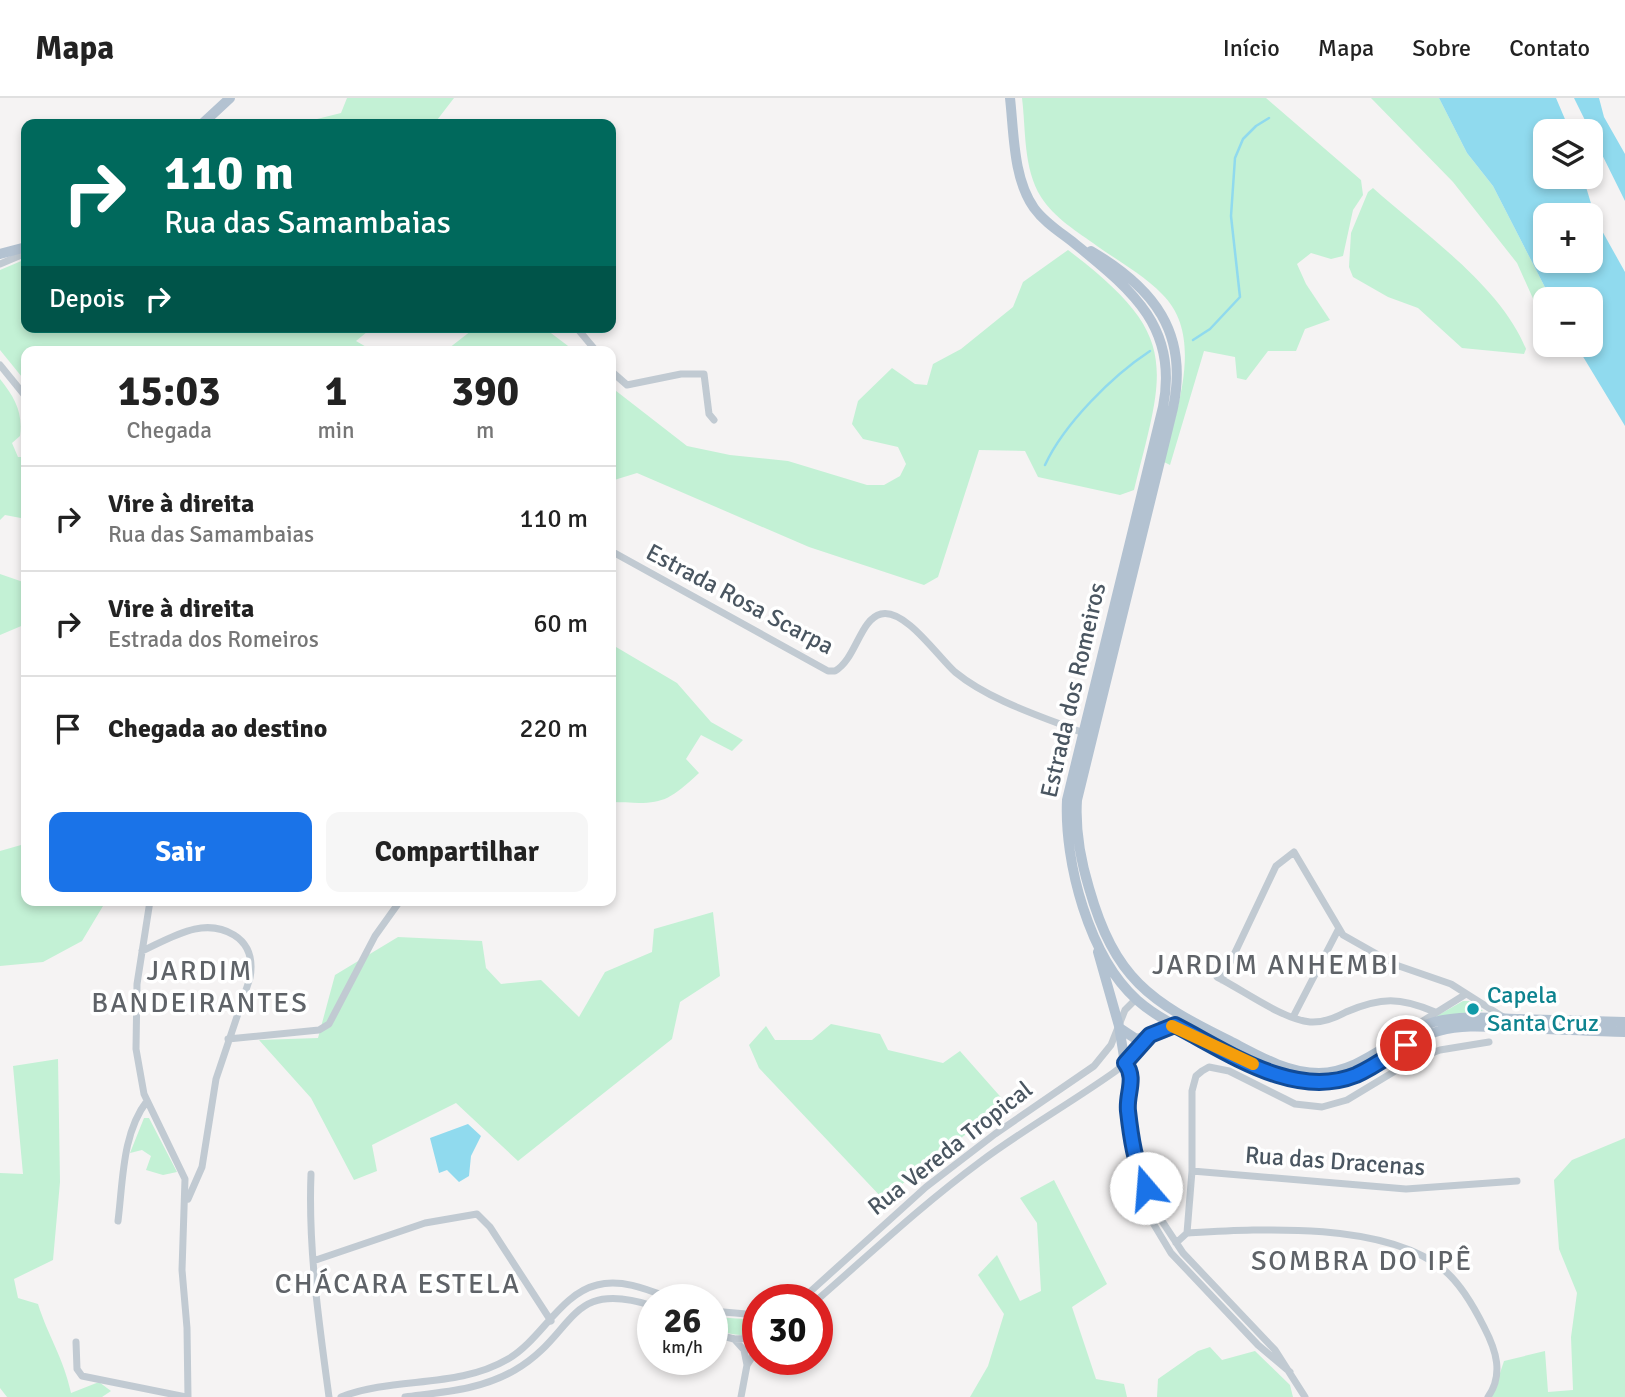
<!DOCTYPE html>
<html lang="pt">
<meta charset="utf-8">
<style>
body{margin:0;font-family:Signika,sans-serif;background:#f6f6f6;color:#222;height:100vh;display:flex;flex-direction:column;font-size:26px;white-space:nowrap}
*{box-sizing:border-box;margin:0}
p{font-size:23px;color:#767676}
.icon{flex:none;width:38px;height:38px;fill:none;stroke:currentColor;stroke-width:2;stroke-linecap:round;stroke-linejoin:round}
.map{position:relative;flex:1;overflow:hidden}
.details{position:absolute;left:21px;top:248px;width:595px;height:560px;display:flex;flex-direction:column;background:#fff;border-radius:14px;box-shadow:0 4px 10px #0003}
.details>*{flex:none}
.banner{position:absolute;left:21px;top:21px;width:595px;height:214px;border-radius:14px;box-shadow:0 4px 10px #0003;background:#00695c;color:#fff;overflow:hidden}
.fabs{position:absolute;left:1533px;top:21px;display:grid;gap:14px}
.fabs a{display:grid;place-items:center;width:70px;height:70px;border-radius:14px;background:#fff;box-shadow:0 4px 10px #0003;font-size:35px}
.speed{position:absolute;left:637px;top:1186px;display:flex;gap:14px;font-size:35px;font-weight:700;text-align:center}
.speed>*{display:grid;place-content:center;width:91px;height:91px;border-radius:50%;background:#fff;box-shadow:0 4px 10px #0003;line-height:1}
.speed small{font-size:18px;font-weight:400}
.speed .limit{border:10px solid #d22;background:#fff;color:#111}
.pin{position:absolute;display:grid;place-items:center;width:60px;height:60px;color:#fff;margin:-30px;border:4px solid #fff;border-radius:50%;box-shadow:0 2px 7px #0007}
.me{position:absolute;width:77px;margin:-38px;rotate:342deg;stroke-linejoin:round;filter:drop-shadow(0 0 5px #0008)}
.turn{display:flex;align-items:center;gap:24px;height:147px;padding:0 28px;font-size:32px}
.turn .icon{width:91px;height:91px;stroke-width:2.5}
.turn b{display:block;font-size:49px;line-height:60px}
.then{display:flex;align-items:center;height:66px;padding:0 28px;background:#0003;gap:14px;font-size:26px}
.eta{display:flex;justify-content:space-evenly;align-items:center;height:119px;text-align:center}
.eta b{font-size:42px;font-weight:700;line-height:49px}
.primary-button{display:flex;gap:14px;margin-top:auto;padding:14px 28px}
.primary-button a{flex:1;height:80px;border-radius:14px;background:#1a73e8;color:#fff;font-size:28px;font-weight:700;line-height:80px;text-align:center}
.primary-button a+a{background:#f6f6f6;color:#222}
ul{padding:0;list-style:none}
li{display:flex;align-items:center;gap:21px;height:105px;padding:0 28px;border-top:2px solid #e0e0e0}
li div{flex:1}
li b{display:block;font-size:26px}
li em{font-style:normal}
header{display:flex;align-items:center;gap:42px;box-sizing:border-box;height:98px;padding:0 35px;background:#fff;border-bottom:2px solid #e0e0e0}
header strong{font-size:33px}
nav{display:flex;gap:38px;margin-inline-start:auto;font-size:24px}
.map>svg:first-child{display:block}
.green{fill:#c3f1d5}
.water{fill:#90daee;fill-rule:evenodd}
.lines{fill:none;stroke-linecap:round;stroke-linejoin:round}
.stream{stroke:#90daee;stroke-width:2.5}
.minor{stroke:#c1cad2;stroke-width:7}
.major{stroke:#b3c2d1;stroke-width:10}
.route-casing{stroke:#114b97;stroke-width:18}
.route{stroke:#1a73e8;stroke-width:12}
.slow{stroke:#f59e0b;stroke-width:12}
.culture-dot{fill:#0f9aa8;stroke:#fff;stroke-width:2.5}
.labels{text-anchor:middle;stroke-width:7;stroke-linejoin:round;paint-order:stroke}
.street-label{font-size:24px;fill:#4a5661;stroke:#fff}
.culture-label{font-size:24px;fill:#0d838f;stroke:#fff;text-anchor:start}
.quarter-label{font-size:28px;letter-spacing:2px;fill:#5f6368;stroke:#fff}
</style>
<header>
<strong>Mapa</strong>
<nav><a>Início</a><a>Mapa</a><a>Sobre</a><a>Contato</a></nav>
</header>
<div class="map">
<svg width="1625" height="1299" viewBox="0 0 1625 1299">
<rect width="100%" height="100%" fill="#f5f3f3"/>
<path class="green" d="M347,0H454L434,26H297L341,15Z
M1022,0H1266L1361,82L1363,97L1353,112L1343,158L1331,161L1311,155L1297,166L1306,186L1330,222L1305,231L1296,253H1268L1246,282L1237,280L1235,259L1204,253L1170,367L1164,364C1175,314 1206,239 1162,196C1144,177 1118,163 1097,148C1078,134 1054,120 1041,99C1023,70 1026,32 1022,0Z
M1371,0H1439L1467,55L1493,88L1551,201H1545V208L1535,205L1517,165L1453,84Z
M1373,90C1423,135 1500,187 1526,251L1524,256L1462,250L1418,210L1388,199L1353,179L1349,169L1351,135L1368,94Z
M1068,152C1180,237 1166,266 1134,392L1120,397L1038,379L1025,353L979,352L938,479L924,487L809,449L637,375L611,383V289L687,348L730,357L788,363L867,387H884L900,378L906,366L898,349L863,341L852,326L858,303L892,270L915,286L927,287L933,266L961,251L1013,209L1023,184Z
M26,161V229H373L356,243L375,254H26V284L0,252V172Z
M476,229H543L576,254H444Z
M0,281C15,300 23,314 20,338L12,345L18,359H26V421L5,417L0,422Z
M0,476L26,485V526L0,537Z
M611,546L677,585L711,624L743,642L732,653L701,637L686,661L699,675C664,708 659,706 611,704Z
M24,731L26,803H106L82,843L43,864L0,868V753L21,747Z
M713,814L720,878L680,904L672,941L518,1063L456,1005L372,1047L377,1073L354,1082L311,1000L259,942L318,940L335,877L398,839L482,843L486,870L501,886L541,882L579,919L605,874L652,854L654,831Z
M1463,903H1471L1483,913L1435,919Z
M831,926L880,936L888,952L943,965L960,953L1006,1005L883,1101L759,970L749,947L766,928L775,942H812Z
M58,961L60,1084L53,1162L14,1181L18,1200L38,1206C48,1238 64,1261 71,1295L99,1284L111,1293L102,1299H7L0,1290V1075L23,1076L13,968Z
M144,1020H149L177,1074L163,1077L146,1072L151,1058L142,1052L130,1055Z
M1625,1040V1299H1492L1504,1263L1545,1253L1548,1294L1573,1292L1571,1239L1577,1195L1559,1151L1554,1082L1572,1062Z
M1054,1082L1107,1186L1072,1209L1096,1281L1124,1286L1127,1299H970L988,1268L1004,1216L978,1177L997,1157L1020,1203L1041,1193L1037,1125L1020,1100Z
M715,1219L758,1222V1236C743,1239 721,1237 712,1225Z
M1210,1249L1222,1262L1255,1253L1290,1287L1293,1299H1157L1158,1281L1198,1253Z"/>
<path class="water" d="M1439,0H1556L1570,33H1545V79H1583L1596,122L1625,174V328L1576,247H1591V201H1551L1493,88L1467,55ZM1545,117H1591V163H1545Z
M1574,0H1599L1604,19L1625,56V103Z
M468,1026L481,1038L471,1058L469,1078L459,1084L447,1072L439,1075L430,1040Z"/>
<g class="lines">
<path class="stream" d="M1193,242L1210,231L1240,199L1231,118L1235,60L1243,41L1256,28L1269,20
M1045,367C1064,326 1112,278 1150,253"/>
<path class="minor" d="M0,166L26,155
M576,229L597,254
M0,267L26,299
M611,273L627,287L681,276H704L709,316L714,322
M611,453L828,573H835C856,561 860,521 881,516C905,510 938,559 955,574C989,602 1040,618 1081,634
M150,803L137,886L136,951L144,996L185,1081L182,1172L187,1230L188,1299
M142,853C171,840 203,818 234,837C250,847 253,863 250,880L216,981L202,1069L188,1101
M1217,879C1243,892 1282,921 1310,924C1323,925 1335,920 1346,914C1381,899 1400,899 1435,914
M1222,882L1276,768L1294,754L1343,837L1396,867L1451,886L1503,919
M1293,919L1338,832
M1410,931L1466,896
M228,941L319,932L329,926L375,838L400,803
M1125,965L1131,975L1128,1008L1131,1037L1150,1120L1171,1155L1258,1247L1290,1274
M1192,1073L1406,1091L1517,1083
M311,1076C308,1151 319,1224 329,1299
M1143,1085L1158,1117L1183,1155L1275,1252L1305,1299
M118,1123C123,1084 122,1035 147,1003
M1187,1135C1259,1131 1385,1123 1444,1172C1461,1186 1474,1209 1484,1229C1496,1252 1504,1276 1488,1299
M1176,1145L1187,1135L1192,1073V993L1196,978L1202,973L1209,969L1229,973L1295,1006L1322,1009L1347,1002L1415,961L1440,952L1489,944
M313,1163L425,1125L477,1116L490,1129L551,1223
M801,1202L926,1089L995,1036L1094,968L1111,947L1125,912L1136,901
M817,1202C871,1155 922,1107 980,1064C1023,1032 1069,1006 1113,975C1139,957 1141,939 1175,927
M712,1213L758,1217
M712,1235L734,1241L758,1240
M734,1241L744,1252L747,1267
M76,1244L77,1271L82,1278L186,1299
M341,1299C395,1278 457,1291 508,1261C541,1242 560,1196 597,1187C623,1180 651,1193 675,1202
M405,1299C443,1294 481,1292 515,1272C577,1236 566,1180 653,1208
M741,1299L747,1267L758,1250"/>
<path class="major" d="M1010,0C1014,35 1013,80 1034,110C1044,124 1060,134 1074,145C1130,191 1179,228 1163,309L1067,702C1064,764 1089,859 1137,902C1162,924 1195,937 1224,952C1254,967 1285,985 1319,984C1366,983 1396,944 1439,933C1464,926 1489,929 1513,930C1551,931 1588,933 1625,934
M202,26L230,0
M1091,153C1154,190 1189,235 1173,310L1077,702C1075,733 1080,760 1089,790C1115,881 1149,903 1230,943C1257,957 1287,975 1319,975C1363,974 1393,937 1434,924C1462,917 1491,920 1519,921C1554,922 1590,923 1625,924
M0,156L26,149
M1098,854L1119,928L1125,965
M1121,931L1136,941L1150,937"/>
</g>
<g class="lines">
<g class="route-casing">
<path id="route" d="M1146,1090C1135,1066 1131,1040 1128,1013C1126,996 1137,980 1125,965L1150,937L1175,927C1228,954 1294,1002 1356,977C1374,969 1390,957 1406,947"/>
</g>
<use href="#route" class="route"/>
<path class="slow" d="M1172,928L1253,966"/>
</g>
<circle class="culture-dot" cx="1473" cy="911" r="7"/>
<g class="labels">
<g class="street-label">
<text transform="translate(740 501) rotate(28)" y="8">Estrada Rosa Scarpa</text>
<text transform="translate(1073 592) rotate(-77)" y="8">Estrada dos Romeiros</text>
<text transform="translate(950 1050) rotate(-38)" y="8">Rua Vereda Tropical</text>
<text transform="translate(1335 1063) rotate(4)" y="8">Rua das Dracenas</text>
</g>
<g class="culture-label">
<text x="1487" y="905">Capela<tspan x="1487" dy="28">Santa Cruz</tspan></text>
</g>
<g class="quarter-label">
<text x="1276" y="876">JARDIM ANHEMBI</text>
<text x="200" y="882">JARDIM<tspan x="200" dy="32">BANDEIRANTES</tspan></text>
<text x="1362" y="1172">SOMBRA DO IPÊ</text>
<text x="398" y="1195">CHÁCARA ESTELA</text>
</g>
</g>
</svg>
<div class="fabs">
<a><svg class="icon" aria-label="layers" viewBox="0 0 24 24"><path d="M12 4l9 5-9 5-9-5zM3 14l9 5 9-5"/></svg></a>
<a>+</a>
<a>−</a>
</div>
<div class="speed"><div>26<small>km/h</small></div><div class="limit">30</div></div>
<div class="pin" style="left:1406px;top:947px;background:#d93025"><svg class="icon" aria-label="arrive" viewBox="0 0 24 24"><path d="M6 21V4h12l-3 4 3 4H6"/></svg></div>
<svg class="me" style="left:1146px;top:1090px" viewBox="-20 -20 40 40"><circle r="19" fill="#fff"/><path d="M0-13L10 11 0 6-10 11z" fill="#1a73e8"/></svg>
<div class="banner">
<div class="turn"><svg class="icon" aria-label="right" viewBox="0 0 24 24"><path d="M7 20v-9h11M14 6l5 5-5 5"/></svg><div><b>110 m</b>Rua das Samambaias</div></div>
<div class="then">Depois<svg class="icon" aria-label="right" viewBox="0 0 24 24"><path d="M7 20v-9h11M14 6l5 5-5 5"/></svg></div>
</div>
<section class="details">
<div class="eta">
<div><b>15:03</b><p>Chegada</p></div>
<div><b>1</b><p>min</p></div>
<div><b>390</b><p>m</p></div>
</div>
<ul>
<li><svg class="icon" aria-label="right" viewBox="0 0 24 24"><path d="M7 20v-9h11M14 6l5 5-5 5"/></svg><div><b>Vire à direita</b><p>Rua das Samambaias</p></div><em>110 m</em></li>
<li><svg class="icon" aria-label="right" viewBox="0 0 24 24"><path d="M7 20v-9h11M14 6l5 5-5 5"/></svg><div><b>Vire à direita</b><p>Estrada dos Romeiros</p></div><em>60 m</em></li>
<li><svg class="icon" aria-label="arrive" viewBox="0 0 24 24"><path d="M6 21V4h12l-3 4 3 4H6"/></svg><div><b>Chegada ao destino</b></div><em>220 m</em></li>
</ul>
<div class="primary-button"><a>Sair</a><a>Compartilhar</a></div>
</section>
</div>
